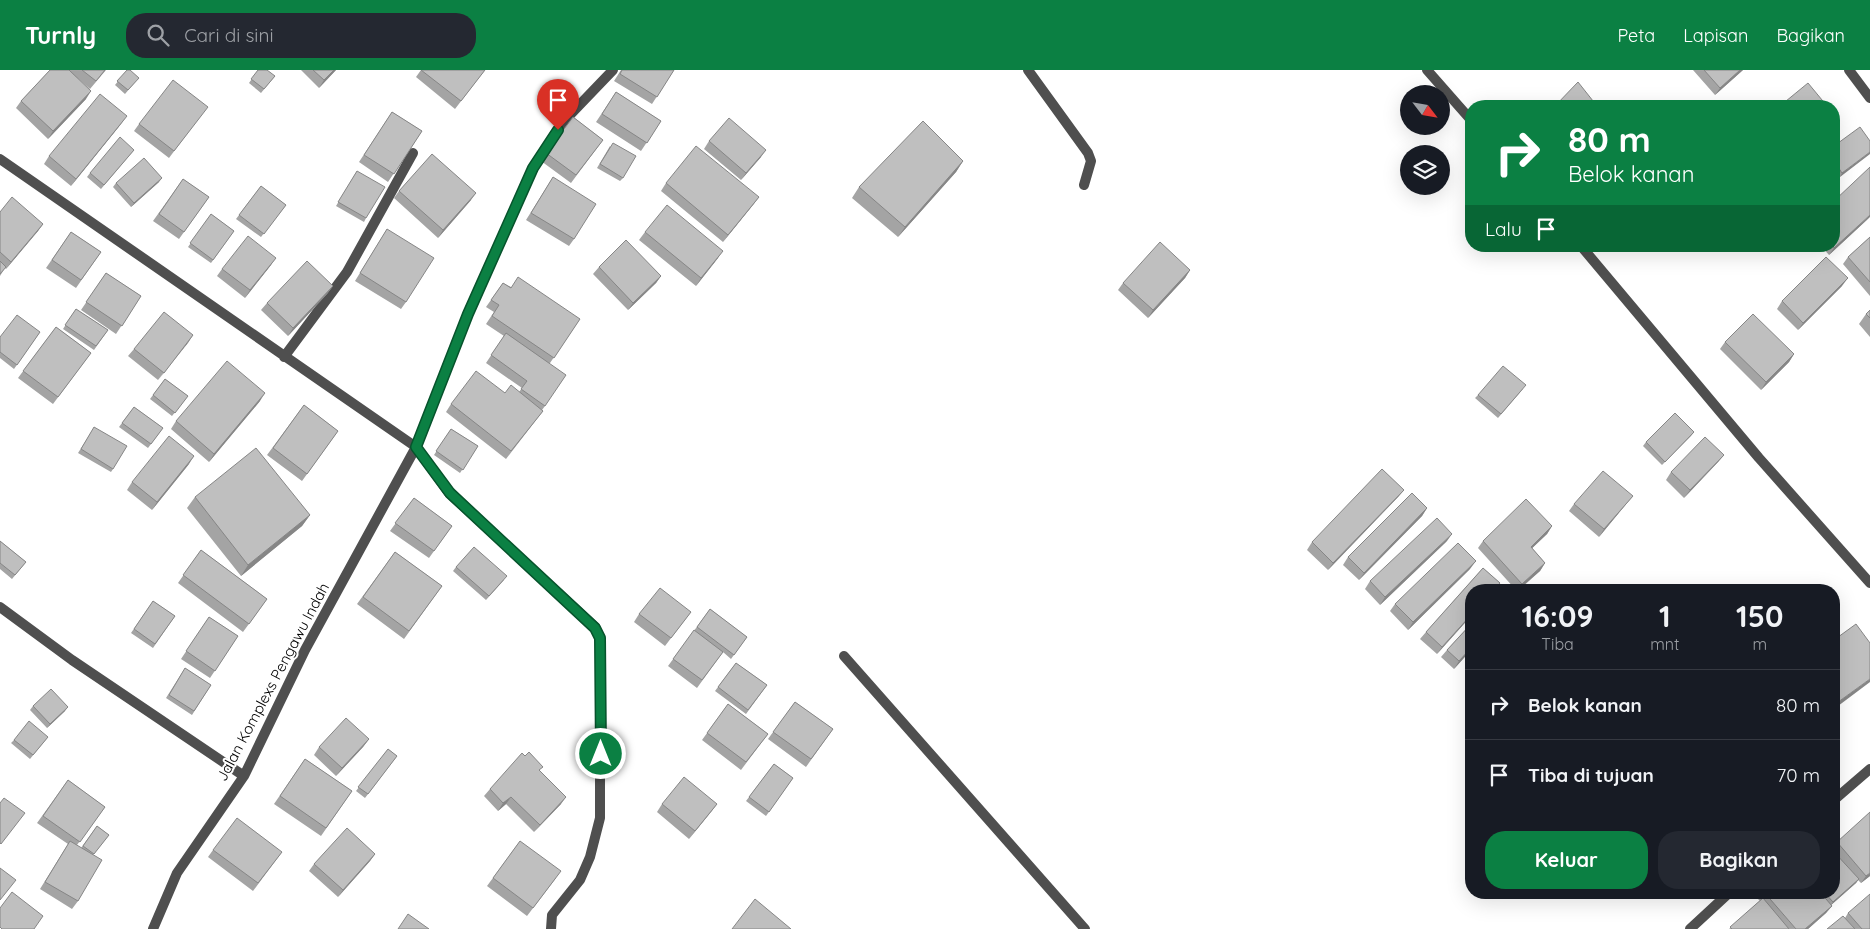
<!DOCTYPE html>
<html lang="id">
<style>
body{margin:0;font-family:Quicksand,sans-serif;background:#242831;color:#f1f3f6;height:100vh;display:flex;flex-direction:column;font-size:19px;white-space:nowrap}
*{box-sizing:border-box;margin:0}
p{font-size:16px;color:#9ea1a6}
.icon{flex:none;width:28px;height:28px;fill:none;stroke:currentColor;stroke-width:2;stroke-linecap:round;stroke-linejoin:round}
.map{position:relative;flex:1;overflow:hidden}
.panel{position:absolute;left:1465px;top:514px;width:375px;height:315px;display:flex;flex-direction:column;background:#171b24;border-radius:20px;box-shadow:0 5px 20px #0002}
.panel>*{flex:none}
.banner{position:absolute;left:1465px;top:30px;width:375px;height:152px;border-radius:20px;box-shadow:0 5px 20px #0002;background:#0b8043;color:#fff;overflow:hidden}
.needle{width:32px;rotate:121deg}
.buttons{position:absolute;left:1400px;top:15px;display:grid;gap:10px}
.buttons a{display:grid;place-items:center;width:50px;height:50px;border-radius:50%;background:#171b24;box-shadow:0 5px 20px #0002;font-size:25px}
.pin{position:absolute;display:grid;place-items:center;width:42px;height:42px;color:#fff;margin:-51px -21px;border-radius:50% 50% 50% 0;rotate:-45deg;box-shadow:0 0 5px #0007}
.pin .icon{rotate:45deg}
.me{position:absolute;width:55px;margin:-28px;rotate:0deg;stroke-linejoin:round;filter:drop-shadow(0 0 4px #0008)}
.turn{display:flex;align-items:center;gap:18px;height:105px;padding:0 20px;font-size:22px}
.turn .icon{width:65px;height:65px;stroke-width:2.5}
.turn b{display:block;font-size:35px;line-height:42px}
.then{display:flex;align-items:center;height:48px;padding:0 20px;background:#0003;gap:10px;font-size:19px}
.eta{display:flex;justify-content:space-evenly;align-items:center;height:85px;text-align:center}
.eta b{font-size:30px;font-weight:800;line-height:35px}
.primary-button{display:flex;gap:10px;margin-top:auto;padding:10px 20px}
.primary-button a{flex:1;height:58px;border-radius:20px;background:#0b8043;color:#fff;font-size:20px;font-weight:800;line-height:58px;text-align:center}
.primary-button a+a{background:#242831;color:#f1f3f6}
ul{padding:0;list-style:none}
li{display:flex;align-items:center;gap:15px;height:70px;padding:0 20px;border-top:1px solid #363941}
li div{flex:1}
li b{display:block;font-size:19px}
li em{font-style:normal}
header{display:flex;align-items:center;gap:30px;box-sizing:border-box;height:70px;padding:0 25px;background:#0b8043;color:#fff}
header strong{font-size:24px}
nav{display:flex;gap:28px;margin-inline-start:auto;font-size:18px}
.search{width:350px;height:45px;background:#242831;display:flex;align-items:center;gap:12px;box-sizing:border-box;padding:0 18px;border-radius:20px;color:#9ea1a6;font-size:19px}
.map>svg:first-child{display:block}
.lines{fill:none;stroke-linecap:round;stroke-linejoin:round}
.street{stroke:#4f4f4f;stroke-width:10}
.wall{fill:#a4a4a4}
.shaded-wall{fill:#868686}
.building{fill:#bfbfbf;stroke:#868686}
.route-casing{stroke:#07532c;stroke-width:12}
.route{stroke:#0b8043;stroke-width:9}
.labels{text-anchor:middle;stroke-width:4;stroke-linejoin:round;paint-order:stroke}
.street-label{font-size:15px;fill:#000;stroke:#fff}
</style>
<header>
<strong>Turnly</strong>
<div class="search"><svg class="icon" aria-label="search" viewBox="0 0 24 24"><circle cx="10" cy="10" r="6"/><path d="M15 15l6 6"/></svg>Cari di sini</div>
<nav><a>Peta</a><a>Lapisan</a><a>Bagikan</a></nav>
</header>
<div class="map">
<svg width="1870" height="859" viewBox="0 0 1870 859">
<rect width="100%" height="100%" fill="#fff"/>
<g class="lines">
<path class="street" d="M1028,0L1088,83L1091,91L1084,115
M1427,0L1471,50
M1849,0L1870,28
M0,89L416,377L449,423L595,557L600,568V748L590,787L580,810L552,845L551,859
M1581,176L1759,388L1870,513
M284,287L347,202L413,83
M0,537L72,590L244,706
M844,586L1085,859
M1834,730L1870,699
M153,859L177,803L244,706L305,580L416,377L468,244L533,98L566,49L613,0
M1690,859L1730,822"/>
</g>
<path class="wall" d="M50,0H106L90,19L76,7L86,29L48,69L16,38L21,31Z
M127,0L136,11L125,24L115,15Z
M258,0L275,6L261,23L249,13Z
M301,0H336L319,18Z
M421,0H485L455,39L416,7Z
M621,0H674L652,34L614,11Z
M1693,0H1743L1715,25Z
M616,22L661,51L641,81L596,52Z
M392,42L422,61L388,112L359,92Z
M202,44L169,88L134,61L139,54Z
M573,47L603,70L571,113L541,91Z
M121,54L71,116L44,94L49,86Z
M709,71L761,87L741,110L704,79Z
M1870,71L1840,107L1834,98V76Z
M610,76L623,108L620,111L597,98Z
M134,80L101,119L87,107L90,103Z
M963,91L956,102L898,167L852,128L859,117Z
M357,101L366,148L364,152L336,136Z
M553,107L574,169L569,176L526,150Z
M183,109L209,127L179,169L153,151Z
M159,112L131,137L113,117L116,113Z
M666,113L759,127L723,172L661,121Z
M261,116L286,135L261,167L236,149Z
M399,121L471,130L438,168L394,128Z
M0,142L43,154L38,161L6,199L5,198L0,206Z
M211,144L234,161L211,193L188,177Z
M1870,147L1829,185L1821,176H1834Z
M387,159L406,232L401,239L355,211Z
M71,162L101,182L76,218L46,198Z
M645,162L718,188L696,216L639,170Z
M1870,167V226L1843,194L1848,187Z
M271,195L245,228L217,206L222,199Z
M599,197L661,206L656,213L628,240L593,204Z
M1190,200L1185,208L1148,248L1118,220L1123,213Z
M106,203L141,226L116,264L81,240Z
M503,213L511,217L580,249L550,293L545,336L542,340L543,341L506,389L446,342L451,334L505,323L519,322L522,318L486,293L504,266L486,254L494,242L486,237Z
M333,216L327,224L288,266L261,240L267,233Z
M1842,216L1798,260L1777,239L1782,231Z
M76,239L108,260L94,280L63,259Z
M1870,240V267L1859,254L1866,244Z
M56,257L91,283L53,334L18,308Z
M40,262L14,299L0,288V267Z
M193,265L158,310L128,286L134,279Z
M1725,272L1794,284L1789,292L1761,320L1720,279Z
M165,309L188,326L172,346L150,329Z
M1523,319L1498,348L1475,328L1478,325Z
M260,331L209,392L171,359L176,351Z
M304,335L338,361L302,411L267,385Z
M134,337L163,358L148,378L119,357Z
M451,359L478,376L460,403L434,385Z
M92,361L113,399L111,402L78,383Z
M1694,362L1691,366L1662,395L1643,376L1646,372Z
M1724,385L1718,392L1684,428L1666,410L1671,402Z
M189,394L152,440L127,420L132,412Z
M1404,420L1398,427L1328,500L1307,480L1312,472Z
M1633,426L1627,433L1599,467L1569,441L1574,434Z
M195,427L310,445L302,456L241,506L187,438Z
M414,428L452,456L429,488L390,461Z
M1427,438L1422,446L1359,510L1343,495L1348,487Z
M1552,456L1547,464L1532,478L1545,493L1540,501L1519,520H1516L1478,478L1483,471Z
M0,471L26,492L12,509L0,499Z
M1447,471L1380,535L1365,519L1370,511Z
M201,480L267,529L243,562L178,513Z
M395,482L442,516L404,569L357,534Z
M456,497L504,510L486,530L453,501Z
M1483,498L1500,513L1495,520H1471V546L1437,584L1420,569L1426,562Z
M1470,499L1408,560L1390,541L1395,534Z
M153,531L175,546L153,578L131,563Z
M710,539L747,567L731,589L723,582L697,618L668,596Z
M691,542L665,576L634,552L639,544Z
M209,547L238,566L210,608L181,589Z
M1471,554V580L1454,599L1441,587L1447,580Z
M736,593L767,615L746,644L715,621Z
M185,598L211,615L192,645L166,628Z
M795,632L833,659L806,697L768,669Z
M728,634L768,664L741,700L702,670Z
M33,636L65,641L47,658L30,640Z
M48,667L30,689L11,673L14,670Z
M369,669L363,677L336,706L314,685L319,677Z
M388,679L397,686L365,728L356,721Z
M305,689L352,721L321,766L274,734Z
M774,694L793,708L766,746L746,731Z
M540,701L561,734L534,762L506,734L498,741L484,726L490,719Z
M68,710L105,737L77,775L81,778L97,756L109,765L93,785L78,831L72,839L40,819L68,774L37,753Z
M662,734H717L689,769L657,742Z
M520,771L556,808L527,846L487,816Z
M1837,772L1870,806L1861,813L1858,810L1856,813L1831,835L1832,836L1826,843L1808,859H1729L1760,831L1758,829L1762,822H1834L1835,783L1834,782V776Z
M213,780L282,782L253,821L208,787Z
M375,784L370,791L338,827L309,801L314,794Z
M1848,843L1870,859H1827L1845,848Z"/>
<path class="shaded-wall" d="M334,0H336L319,18L324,10Z
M1740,0H1743L1715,25L1720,18Z
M91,21L86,29L48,69L53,61Z
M127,46L121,54L71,116L76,109Z
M766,80L761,87L741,110L746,103Z
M1870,82V84L1840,107L1842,103Z
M963,91L956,102L898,167L905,157Z
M162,108L159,112L131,137L134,133Z
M476,123L471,130L438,168L443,160Z
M759,127L753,135L723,172L728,165Z
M1870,145V147L1829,185L1834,178Z
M43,154L38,161L6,199L11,192Z
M723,181L718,188L696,216L701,208Z
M276,188L271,195L245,228L250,220Z
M1190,200L1185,208L1148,248L1153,240Z
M661,206L656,213L628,240L633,233Z
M1848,208L1842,216L1798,260L1803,253Z
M333,216L327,224L288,266L293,258Z
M193,265L188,273L158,310L164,303Z
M1794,284L1789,292L1761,320L1766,312Z
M265,323L260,331L209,392L214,384Z
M1724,385L1718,392L1684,428L1690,420Z
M194,386L189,394L152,440L157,432Z
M1404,420L1398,427L1328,500L1333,493Z
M1633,426L1627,433L1599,467L1604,459Z
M1427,438L1422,446L1359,510L1364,503Z
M310,445L302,456L241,506L248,495Z
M1552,456L1547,464L1525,485L1531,477Z
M1452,464L1447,471L1380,535L1385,527Z
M1476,491L1470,499L1408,560L1413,552Z
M1545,493L1540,501L1518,520L1522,514Z
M1471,545V546L1437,584L1442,577Z
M1471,578V580L1454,599L1459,591Z
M1870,609V612L1834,639V635Z
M68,637L65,641L47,658L50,654Z
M369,669L363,677L336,706L342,698Z
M511,727L506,734L498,741L503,733Z
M566,727L561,734L534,762L540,755Z
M717,734L711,742L689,769L695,761Z
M375,784L370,791L338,827L343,820Z
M1870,803V806L1861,813L1866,806Z
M1859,809L1856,813L1830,836L1833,832Z
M1832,836L1826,843L1808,859H1805Z"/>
<path class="building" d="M50,0H69L91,21L53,61L21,31Z
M82,0H105L96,11Z
M127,0H130L139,8L128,20L117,11Z
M258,0H267L275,6L264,19L251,9Z
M313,0H334L324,10Z
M421,0H485L461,31Z
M622,0H674L657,27L620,4Z
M1704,0H1740L1720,18Z
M173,10L208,37L174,81L139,54Z
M1578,12L1597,36H1555Z
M1808,13L1827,36H1780Z
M616,22L661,51L647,73L602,44Z
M100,24L127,46L76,109L49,86Z
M392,42L422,61L394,104L364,85Z
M573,47L603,70L576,105L546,83Z
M729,48L766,80L746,103L709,71Z
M923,51L963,91L905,157L859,117Z
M1860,57L1870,71V82L1842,103L1834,91V76Z
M120,67L134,80L104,115L90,103Z
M613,73L636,86L623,108L600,94Z
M696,76L759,127L728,165L666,113Z
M432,84L476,123L443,160L399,121Z
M144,88L162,108L134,133L116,113Z
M1870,97V145L1834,178L1833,176H1834V131Z
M357,101L385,117L366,148L338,132Z
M553,107L596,134L574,169L531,143Z
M183,109L209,127L184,162L159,144Z
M261,116L286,135L264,164L239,145Z
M12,127L43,154L11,192L0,182V142Z
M667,135L723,181L701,208L645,162Z
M211,144L234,161L213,190L190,173Z
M387,159L434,188L406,232L360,203Z
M71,162L101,182L81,210L52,190Z
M248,166L276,188L250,220L222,199Z
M1870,167V212L1848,187Z
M626,170L661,206L633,233L599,197Z
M1160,172L1190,200L1153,240L1123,213Z
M1826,187L1848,208L1803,253L1782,231Z
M0,191L6,197L0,204Z
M307,191L333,216L293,258L267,233Z
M106,203L141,226L122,256L86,232Z
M518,207L580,249L554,288L492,246L499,235L491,230L503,213L511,218Z
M76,239L108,260L96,276L65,255Z
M1870,240V248L1866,244Z
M164,242L193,265L164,303L134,279Z
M1753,244L1794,284L1766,312L1725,272Z
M17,245L40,262L17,295L0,282V267Z
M56,257L91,283L58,327L23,301Z
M506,263L566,305L545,336L521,319L527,311L491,285Z
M227,291L265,323L214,384L176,351Z
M1503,296L1526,315L1501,344L1478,325Z
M476,301L505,323L511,315L543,341L511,381L451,334Z
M165,309L188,326L175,343L153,325Z
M304,335L338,361L307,404L273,378Z
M134,337L163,358L151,374L122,353Z
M1675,343L1694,362L1665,392L1646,372Z
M94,357L127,376L113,399L81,379Z
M451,359L478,376L463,400L436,381Z
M169,366L194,386L157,432L132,412Z
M1705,367L1724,385L1690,420L1671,402Z
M256,378L310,445L248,495L195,427Z
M1382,399L1404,420L1333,493L1312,472Z
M1603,401L1633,426L1604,459L1574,434Z
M1412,423L1427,438L1364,503L1348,487Z
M414,428L452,456L434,481L395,453Z
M1526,429L1552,456L1531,477L1545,493L1522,514L1483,471Z
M1437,448L1452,464L1385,527L1370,511Z
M0,471L26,492L15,505L0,493Z
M1458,473L1476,491L1413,552L1395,534Z
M474,477L507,506L489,526L456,497Z
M201,480L267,529L249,554L183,505Z
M395,482L442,516L409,561L363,527Z
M1483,498L1500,513L1494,520H1471V545L1442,577L1426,562Z
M1507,517L1510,520H1504Z
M660,518L691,542L671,568L639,544Z
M153,531L175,546L155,574L134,559Z
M710,539L747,567L734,585L697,557Z
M209,547L238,566L215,601L186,581Z
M1471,554V578L1459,591L1447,580Z
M1856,554L1870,573V609L1834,635V570Z
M694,560L723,582L702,610L673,589Z
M736,593L767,615L748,640L718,617Z
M185,598L211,615L194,641L169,625Z
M51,619L68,637L50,654L33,636Z
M795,632L833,659L811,689L773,662Z
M728,634L768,664L746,692L707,663Z
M346,648L369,669L342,698L319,677Z
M29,651L48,667L33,685L14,670Z
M388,679L397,686L368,724L358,717Z
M529,682L543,697L539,700L566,727L540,755L511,727L503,733L490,719L522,683L525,686Z
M305,689L352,721L326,758L280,726Z
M774,694L793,708L769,742L749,727Z
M684,707L717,734L695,761L662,734Z
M68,710L105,737L80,772L43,746Z
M4,728L25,743L1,774L0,773V733Z
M1870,742V803L1866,806L1837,772Z
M237,748L282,782L258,813L213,780Z
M97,756L109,765L94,784L83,776Z
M347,758L375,784L343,820L314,794Z
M70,771L102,790L78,831L45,812Z
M520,771L561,801L533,838L493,808Z
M1835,783L1859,809L1833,832L1824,822H1834V784Z
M0,798L16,810L0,830Z
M12,822L43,846L34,859H2L0,857V838Z
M1764,822H1820L1832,836L1805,859H1796Z
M1870,824V859H1862L1848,843Z
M1763,828L1789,859H1732L1730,857Z
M755,829L791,859H732Z
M408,844L429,859H398Z
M1843,846L1855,859H1827Z"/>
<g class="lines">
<g class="route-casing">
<path id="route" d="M558,60L533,98L468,244L416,377L450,423L595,558L600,568L601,684"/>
</g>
<use href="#route" class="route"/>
</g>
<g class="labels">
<g class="street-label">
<text transform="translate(273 612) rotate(-62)" y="5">Jalan Komplexs Pengawu Indah</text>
</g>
</g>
</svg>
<div class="buttons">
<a><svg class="needle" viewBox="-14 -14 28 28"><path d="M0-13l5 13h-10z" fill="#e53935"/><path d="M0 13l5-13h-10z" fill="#9ea1a6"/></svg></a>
<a><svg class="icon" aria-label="layers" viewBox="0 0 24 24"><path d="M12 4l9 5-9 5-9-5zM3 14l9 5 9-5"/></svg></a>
</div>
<div class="pin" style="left:558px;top:60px;background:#d93025"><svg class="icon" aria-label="arrive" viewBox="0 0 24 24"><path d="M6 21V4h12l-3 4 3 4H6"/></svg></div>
<svg class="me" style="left:601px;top:684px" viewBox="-20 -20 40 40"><circle r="17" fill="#0b8043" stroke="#fff" stroke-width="3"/><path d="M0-11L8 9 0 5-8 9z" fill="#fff"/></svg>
<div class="banner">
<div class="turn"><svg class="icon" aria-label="right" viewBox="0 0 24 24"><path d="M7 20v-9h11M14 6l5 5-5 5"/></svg><div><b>80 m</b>Belok kanan</div></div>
<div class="then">Lalu<svg class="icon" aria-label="arrive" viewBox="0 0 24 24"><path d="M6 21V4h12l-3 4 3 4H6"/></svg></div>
</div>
<section class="panel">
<div class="eta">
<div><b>16:09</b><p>Tiba</p></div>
<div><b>1</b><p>mnt</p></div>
<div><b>150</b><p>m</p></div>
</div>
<ul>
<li><svg class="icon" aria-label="right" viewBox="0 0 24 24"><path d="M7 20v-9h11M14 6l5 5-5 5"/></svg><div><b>Belok kanan</b></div><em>80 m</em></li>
<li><svg class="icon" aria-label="arrive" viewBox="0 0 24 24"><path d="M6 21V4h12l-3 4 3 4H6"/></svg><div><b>Tiba di tujuan</b></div><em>70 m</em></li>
</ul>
<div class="primary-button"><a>Keluar</a><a>Bagikan</a></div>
</section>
</div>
